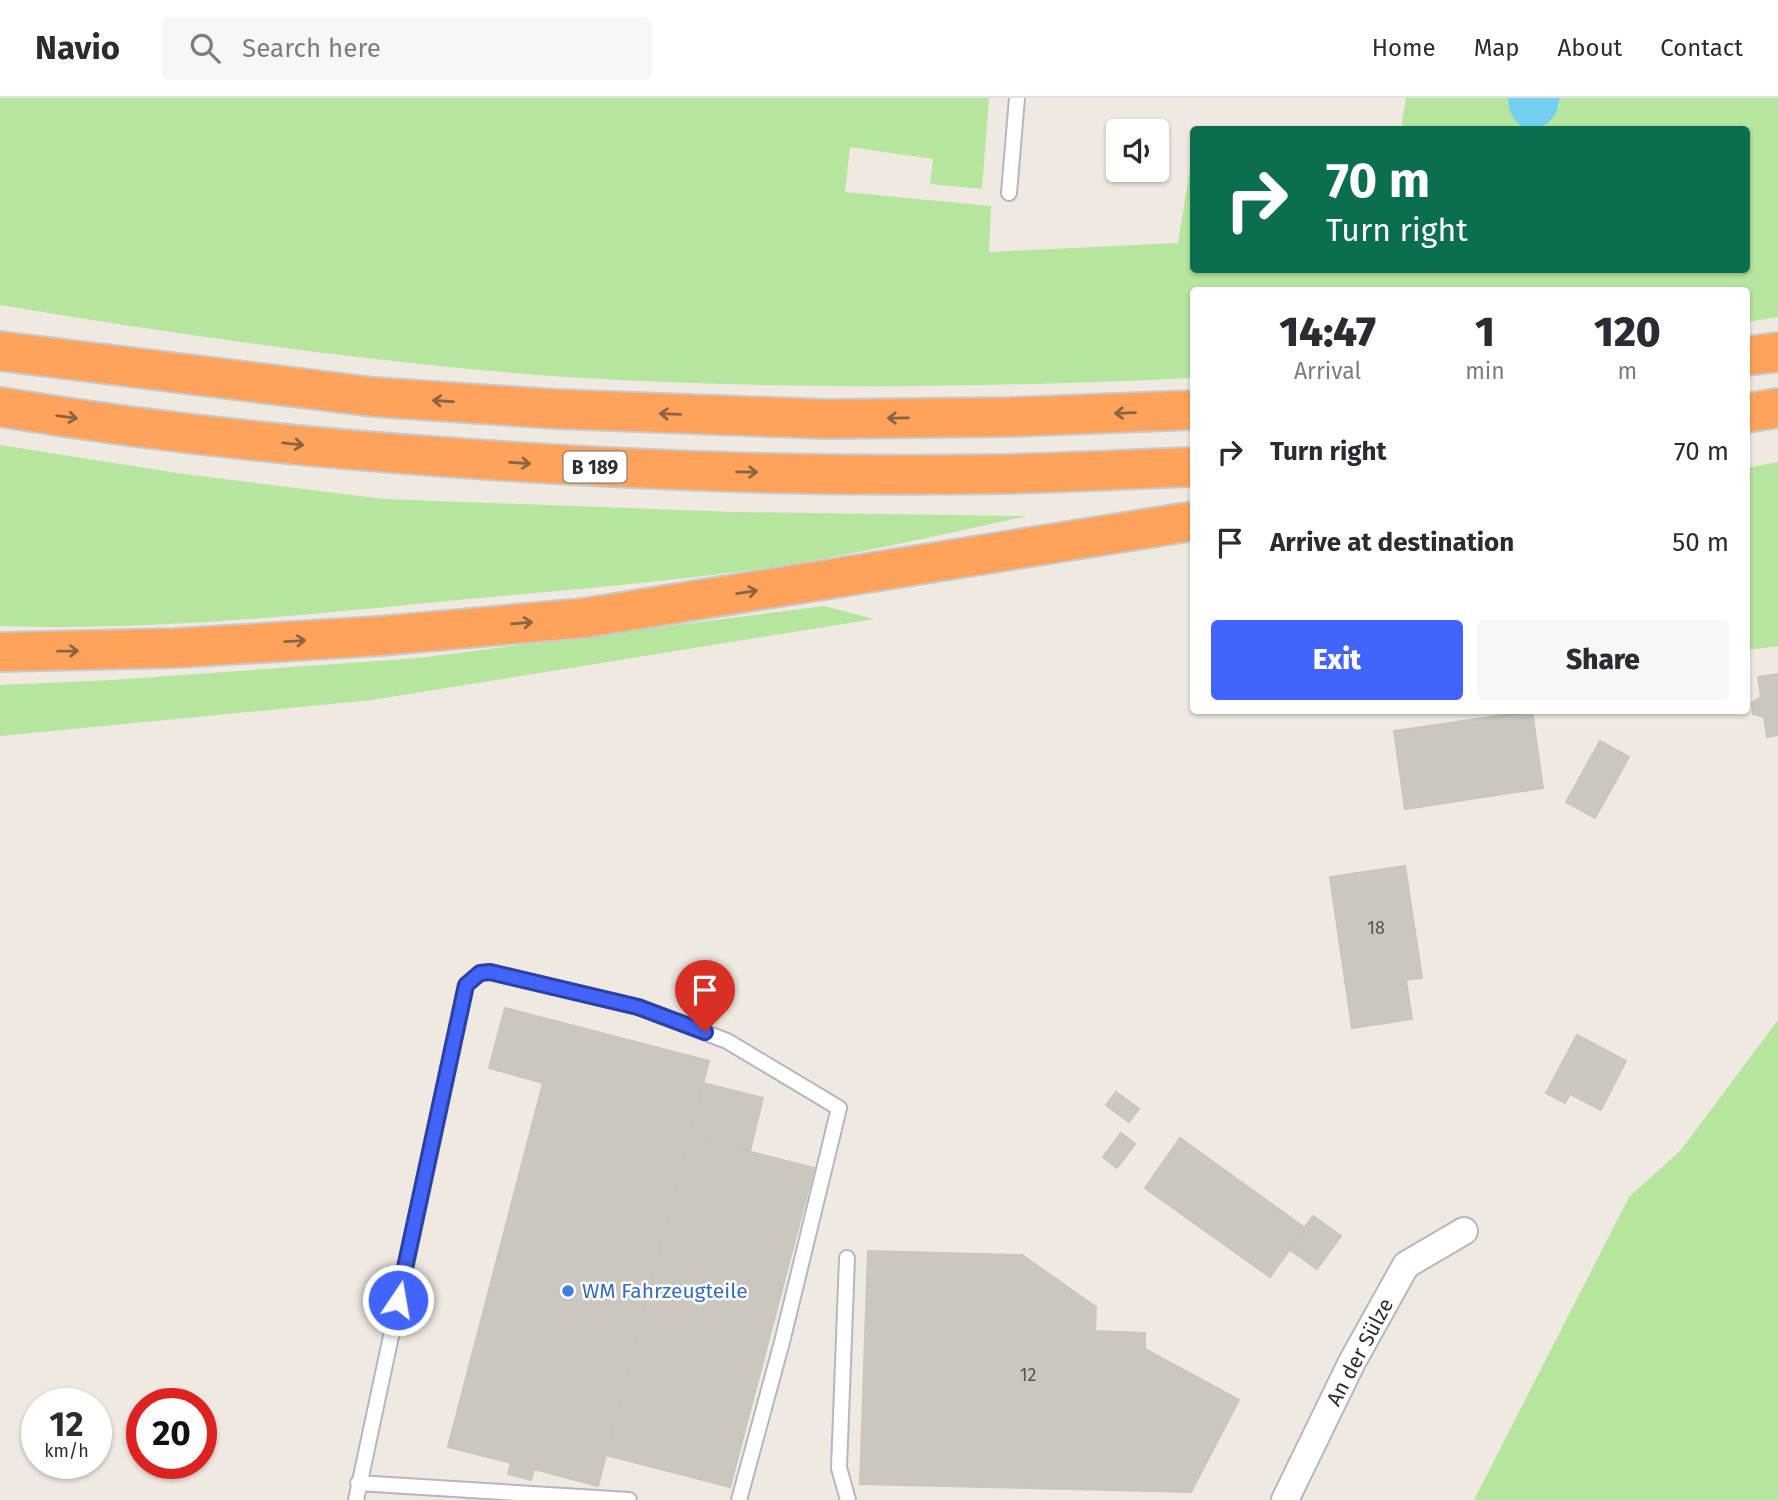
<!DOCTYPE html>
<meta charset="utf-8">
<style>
body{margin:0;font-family:"Fira Sans",sans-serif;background:#f7f7f7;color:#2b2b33;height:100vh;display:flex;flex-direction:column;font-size:26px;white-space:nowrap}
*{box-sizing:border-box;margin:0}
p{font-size:23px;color:#7c7c81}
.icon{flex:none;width:38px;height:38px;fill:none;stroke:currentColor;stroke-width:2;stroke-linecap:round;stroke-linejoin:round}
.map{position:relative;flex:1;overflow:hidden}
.side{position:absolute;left:1190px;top:189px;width:560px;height:427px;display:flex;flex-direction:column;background:#fff;border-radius:7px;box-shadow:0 2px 5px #0004}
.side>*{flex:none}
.top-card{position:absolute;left:1190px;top:28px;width:560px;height:147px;border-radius:7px;box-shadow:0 2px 5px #0004;background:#0b6e4f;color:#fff;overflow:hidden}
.fabs{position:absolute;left:1106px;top:21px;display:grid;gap:14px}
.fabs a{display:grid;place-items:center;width:63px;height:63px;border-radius:7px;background:#fff;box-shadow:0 2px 5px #0004;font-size:35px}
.speed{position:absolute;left:21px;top:1290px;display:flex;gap:14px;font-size:35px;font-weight:700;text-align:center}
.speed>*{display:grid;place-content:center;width:91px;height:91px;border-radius:50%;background:#fff;box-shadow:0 2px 5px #0004;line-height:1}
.speed small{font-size:18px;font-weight:400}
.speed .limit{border:10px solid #d22;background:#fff;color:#111}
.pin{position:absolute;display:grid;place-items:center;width:60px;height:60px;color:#fff;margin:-72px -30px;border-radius:50% 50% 50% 0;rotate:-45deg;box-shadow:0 0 7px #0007}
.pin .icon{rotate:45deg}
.me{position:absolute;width:77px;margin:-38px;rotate:12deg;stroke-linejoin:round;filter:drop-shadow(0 0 5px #0008)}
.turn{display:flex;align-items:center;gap:24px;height:147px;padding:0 21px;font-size:32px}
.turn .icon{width:91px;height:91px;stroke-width:2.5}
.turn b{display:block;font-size:49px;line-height:60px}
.eta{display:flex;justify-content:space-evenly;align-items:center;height:119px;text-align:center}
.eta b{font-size:42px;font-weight:800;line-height:49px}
.primary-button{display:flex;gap:14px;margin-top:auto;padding:14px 21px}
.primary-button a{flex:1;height:80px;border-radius:7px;background:#4264fb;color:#fff;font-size:28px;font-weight:800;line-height:80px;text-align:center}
.primary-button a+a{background:#f7f7f7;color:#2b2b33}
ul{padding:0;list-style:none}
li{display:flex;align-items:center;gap:21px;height:91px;padding:0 21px}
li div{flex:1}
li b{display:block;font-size:26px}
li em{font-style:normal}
header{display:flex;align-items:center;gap:42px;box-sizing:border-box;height:98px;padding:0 35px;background:#fff;border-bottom:2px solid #e1e1e2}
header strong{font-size:33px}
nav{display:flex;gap:38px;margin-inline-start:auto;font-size:24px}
.search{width:490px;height:63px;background:#f7f7f7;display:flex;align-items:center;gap:18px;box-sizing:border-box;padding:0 24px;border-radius:7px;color:#7c7c81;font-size:26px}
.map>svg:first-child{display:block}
.green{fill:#b6e59e}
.water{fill:#75cff0}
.building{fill:#cbc7bf;stroke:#cbc5ba;stroke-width:2}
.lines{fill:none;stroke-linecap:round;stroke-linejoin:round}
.lane-casing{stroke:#b4b7c1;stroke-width:18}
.street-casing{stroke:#b4b7c1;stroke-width:30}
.highway-casing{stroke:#c9c9c9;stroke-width:42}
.lane{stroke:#fff;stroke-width:14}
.street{stroke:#fff;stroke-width:26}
.highway{stroke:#ffa35c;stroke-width:38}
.oneway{stroke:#8c6343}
.route-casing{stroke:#2b41a3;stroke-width:18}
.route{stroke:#4264fb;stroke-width:12}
.shop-dot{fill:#3f7fe0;stroke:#fff;stroke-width:2.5}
.labels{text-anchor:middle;stroke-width:5;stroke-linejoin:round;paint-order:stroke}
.number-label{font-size:18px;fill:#555452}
.shield{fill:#fff;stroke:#6d6d6d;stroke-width:2}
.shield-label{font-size:19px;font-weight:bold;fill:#2e2e2e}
.shop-label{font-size:21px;fill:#366cbe;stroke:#fff;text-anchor:start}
.street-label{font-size:21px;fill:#2e2e2e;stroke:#fff}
</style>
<header>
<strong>Navio</strong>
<div class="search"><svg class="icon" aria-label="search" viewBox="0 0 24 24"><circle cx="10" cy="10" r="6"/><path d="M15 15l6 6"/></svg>Search here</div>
<nav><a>Home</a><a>Map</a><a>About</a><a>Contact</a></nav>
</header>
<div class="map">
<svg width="1778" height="1402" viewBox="0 0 1778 1402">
<rect width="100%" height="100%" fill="#efe9e1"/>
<path class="green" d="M0,0H989L982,91L930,86L933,61L850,49L845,94L991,108L989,154L1178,145L1193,52L1194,172H1746V32L1401,31L1406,0H1508V3L1559,9L1560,0H1778V219L1747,224L1746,192H1194L1193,280C985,290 776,292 567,279C378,266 188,238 0,207Z
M0,347L177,375L384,401L735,414L1027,418C927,440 828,463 727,475C627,488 527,495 427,505C285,519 142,533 0,528Z
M1778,364V548L1747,552V370Z
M824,508L874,521L372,602L0,638V587L113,582L419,560Z
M1778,922V1402H1474L1629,1099L1681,1052Z"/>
<path class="water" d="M1508,0H1560C1554,43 1508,39 1508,0Z"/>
<path class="building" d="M1778,576V637L1767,639L1764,619L1753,616L1752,605L1761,599L1758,579Z
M1532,613L1543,690L1405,711L1394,633Z
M1600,643L1629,659L1595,720L1566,704Z
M1405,768L1422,880L1406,882L1412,921L1352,930L1330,779Z
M505,910L709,963L598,1388L534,1371L531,1382L508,1376L511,1365L448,1349L543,985L489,970Z
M1577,937L1626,963L1601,1012L1570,996L1565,1005L1546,995Z
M703,985L763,1000L750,1053L689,1038Z
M1116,994L1139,1011L1129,1024L1106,1007Z
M1121,1035L1135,1046L1117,1070L1103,1059Z
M689,1038L814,1070L730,1389L606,1357Z
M1180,1040L1305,1130L1270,1179L1145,1090Z
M1313,1118L1341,1138L1317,1171L1289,1151Z
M868,1153L1022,1157L1096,1209L1095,1233L1145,1235V1251L1239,1302L1191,1394L860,1386Z"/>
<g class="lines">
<g class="lane-casing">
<path id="lane" d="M1009,95L1017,0
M847,1160L839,1370L848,1402
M358,1385L629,1402
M356,1402L466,887L480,875L490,874L638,909L727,943L839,1010L782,1244L739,1402"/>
</g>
<g class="street-casing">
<path id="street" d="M1285,1402L1352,1264L1406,1167L1464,1133"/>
</g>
<g class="highway-casing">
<path id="highway" d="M0,253L374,299L556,311L826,321L1010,319L1194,312
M1746,258L1778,254
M0,309C152,334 306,350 460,360C640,373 821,379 1001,376C1065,375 1129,371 1194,369
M1746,315L1778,310
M0,554L176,550L379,538L584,520L1194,423"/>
</g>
<use href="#lane" class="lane"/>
<use href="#street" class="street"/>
<use href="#highway" class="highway"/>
</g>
<defs><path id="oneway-shaft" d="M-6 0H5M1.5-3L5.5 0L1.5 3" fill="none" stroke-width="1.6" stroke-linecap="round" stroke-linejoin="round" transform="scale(1.75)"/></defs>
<g class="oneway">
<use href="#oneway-shaft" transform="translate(443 303) rotate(-176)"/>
<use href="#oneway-shaft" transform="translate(1125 315) rotate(178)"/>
<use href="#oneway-shaft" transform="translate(670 316) rotate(-178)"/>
<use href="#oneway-shaft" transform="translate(67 319) rotate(8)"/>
<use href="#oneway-shaft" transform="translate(898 320) rotate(179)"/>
<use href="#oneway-shaft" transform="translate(293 346) rotate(6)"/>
<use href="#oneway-shaft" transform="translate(520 365) rotate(4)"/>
<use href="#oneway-shaft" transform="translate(747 374) rotate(1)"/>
<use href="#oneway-shaft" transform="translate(747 494) rotate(-9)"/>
<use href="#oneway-shaft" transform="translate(522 525) rotate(-5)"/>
<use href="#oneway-shaft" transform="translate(295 543) rotate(-3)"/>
<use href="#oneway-shaft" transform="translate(68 553) rotate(-1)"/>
</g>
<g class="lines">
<g class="route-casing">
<path id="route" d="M398,1202L466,887L480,875L490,874L638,909L705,934"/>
</g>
<use href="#route" class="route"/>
</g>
<circle class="shop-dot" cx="568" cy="1193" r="7"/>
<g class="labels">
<g class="number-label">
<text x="1376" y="836">18</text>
<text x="1028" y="1283">12</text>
</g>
<rect class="shield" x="563.5" y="353.5" width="63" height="31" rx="5"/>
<g class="shield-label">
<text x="595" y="376">B 189</text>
</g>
<g class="shop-label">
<text x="582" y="1200">WM Fahrzeugteile</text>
</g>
<g class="street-label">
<text transform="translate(1360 1254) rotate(-62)" y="7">An der Sülze</text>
</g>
</g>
</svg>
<div class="fabs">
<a><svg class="icon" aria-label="sound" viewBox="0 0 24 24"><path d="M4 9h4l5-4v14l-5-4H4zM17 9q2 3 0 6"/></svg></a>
</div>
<div class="speed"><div>12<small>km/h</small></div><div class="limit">20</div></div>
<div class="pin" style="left:705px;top:934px;background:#d93025"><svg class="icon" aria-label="arrive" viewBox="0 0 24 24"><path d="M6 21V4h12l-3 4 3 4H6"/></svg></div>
<svg class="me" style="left:398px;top:1202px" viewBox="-20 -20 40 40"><circle r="17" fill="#4264fb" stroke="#fff" stroke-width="3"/><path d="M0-11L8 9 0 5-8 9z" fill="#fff"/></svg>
<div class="top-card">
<div class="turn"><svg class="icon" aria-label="right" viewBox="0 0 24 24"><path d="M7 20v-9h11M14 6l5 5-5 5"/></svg><div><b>70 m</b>Turn right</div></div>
</div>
<section class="side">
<div class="eta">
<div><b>14:47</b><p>Arrival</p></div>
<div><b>1</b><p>min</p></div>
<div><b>120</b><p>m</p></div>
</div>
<ul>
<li><svg class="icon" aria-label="right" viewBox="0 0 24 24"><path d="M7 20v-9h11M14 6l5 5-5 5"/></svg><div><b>Turn right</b></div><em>70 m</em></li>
<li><svg class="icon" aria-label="arrive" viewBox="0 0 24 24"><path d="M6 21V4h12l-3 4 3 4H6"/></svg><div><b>Arrive at destination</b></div><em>50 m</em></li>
</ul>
<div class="primary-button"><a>Exit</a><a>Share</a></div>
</section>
</div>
